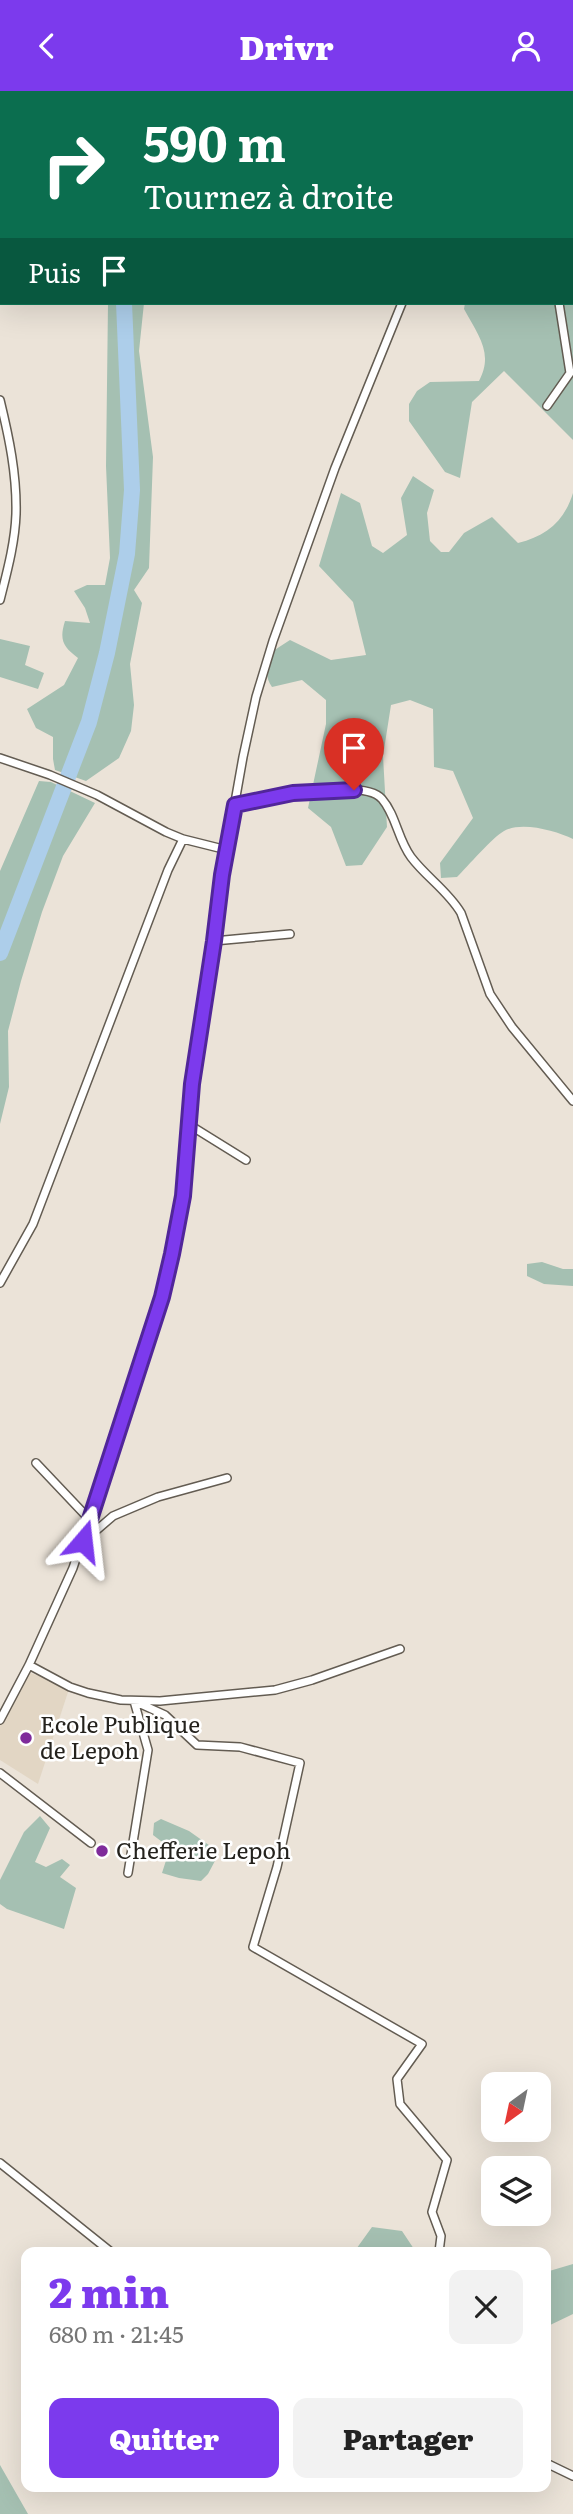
<!DOCTYPE html>
<html lang="fr">
<meta charset="utf-8">
<style>
body{margin:0;font-family:Literata,serif;background:#f2f2f2;color:#222;height:100vh;display:flex;flex-direction:column;font-size:26px;white-space:nowrap}
*{box-sizing:border-box;margin:0}
p{font-size:23px;color:#767676}
.icon{flex:none;width:38px;height:38px;fill:none;stroke:currentColor;stroke-width:2;stroke-linecap:round;stroke-linejoin:round}
.map{position:relative;flex:1;overflow:hidden}
.panel{position:absolute;left:21px;top:2156px;width:530px;height:245px;display:flex;flex-direction:column;background:#fff;border-radius:14px;box-shadow:0 7px 28px #0002}
.panel>*{flex:none}
.guide{position:absolute;left:0px;top:0px;width:574px;height:214px;box-shadow:0 7px 28px #0002;background:#0b6e4f;color:#fff;overflow:hidden}
.needle{width:46px;rotate:213deg}
.buttons{position:absolute;left:481px;top:1981px;display:grid;gap:14px}
.buttons a{display:grid;place-items:center;width:70px;height:70px;border-radius:14px;background:#fff;box-shadow:0 7px 28px #0002;font-size:35px}
.pin{position:absolute;display:grid;place-items:center;width:60px;height:60px;color:#fff;margin:-72px -30px;border-radius:50% 50% 50% 0;rotate:-45deg;box-shadow:0 0 7px #0007}
.pin .icon{rotate:45deg}
.me{position:absolute;width:77px;margin:-38px;rotate:17deg;stroke-linejoin:round;filter:drop-shadow(0 0 5px #0008)}
.turn{display:flex;align-items:center;gap:24px;height:147px;padding:0 28px;font-size:32px}
.turn .icon{width:91px;height:91px;stroke-width:2.5}
.turn b{display:block;font-size:49px;line-height:60px}
.then{display:flex;align-items:center;height:66px;padding:0 28px;background:#0003;gap:14px;font-size:26px}
.round{display:grid;place-items:center;flex:none;width:74px;height:74px;border-radius:14px;background:#f2f2f2}
.summary{display:flex;align-items:center;justify-content:space-between;height:119px;padding:0 28px}
h1{font-size:42px;font-weight:800;line-height:52px;color:#7c3aed}
.action{display:flex;gap:14px;margin-top:auto;padding:14px 28px}
.action a{flex:1;height:80px;border-radius:14px;background:#7c3aed;color:#fff;font-size:28px;font-weight:800;line-height:80px;text-align:center}
.action a+a{background:#f2f2f2;color:#222}
header{display:flex;justify-content:space-between;align-items:center;height:91px;padding:0 28px;background:#7c3aed;color:#fff;font-size:32px;font-weight:800}
.map>svg:first-child{display:block}
.built{fill:#e2d6c4}
.green{fill:#a5c0b2}
.lines{fill:none;stroke-linecap:round;stroke-linejoin:round}
.river{stroke:#adceea;stroke-width:16}
.minor-casing{stroke:#635c52;stroke-width:10}
.minor{stroke:#fff;stroke-width:7}
.route-casing{stroke:#51269a;stroke-width:18}
.route{stroke:#7c3aed;stroke-width:12}
.poi-dot{fill:#7f2b9b;stroke:#fff;stroke-width:2.5}
.labels{text-anchor:middle;stroke-width:5;stroke-linejoin:round;paint-order:stroke}
.poi-label{font-size:23px;fill:#24221d;stroke:#fff;text-anchor:start}
</style>
<header><svg class="icon" aria-label="back" viewBox="0 0 24 24"><path d="M15 5l-7 7 7 7"/></svg>Drivr<svg class="icon" aria-label="person" viewBox="0 0 24 24"><circle cx="12" cy="8" r="4"/><path d="M4 21q1-7 8-7t8 7"/></svg></header>
<div class="map">
<svg width="573" height="2423" viewBox="0 0 573 2423">
<rect width="100%" height="100%" fill="#ebe3d8"/>
<path class="built" d="M21,1579L52,1589L69,1598L38,1693L0,1669V1625Z"/>
<path class="green" d="M573,132V349L504,280L472,311L460,387L445,381L409,330V313L417,300L430,291L479,290C494,262 478,244 464,218L465,212H572Z
M108,212H144L139,260L153,366L149,477L134,499L142,512L130,573L134,614L131,640L119,667L86,690L55,679L53,668V646L36,637L27,618L64,594L78,567C63,556 59,549 65,530L90,532L85,517L74,500L87,494H105L110,467L106,375Z
M413,385L434,399L427,422L430,450L441,461H449L464,442L492,426L518,452C546,445 564,431 573,402V748C556,740 522,730 504,740C493,746 467,776 457,786L441,787L440,772L473,727L453,680L434,676L433,618L410,609L391,614L383,665L387,736L362,774L346,775L331,736L308,717L326,633V609L302,589L272,596C263,584 268,573 273,560L290,549L331,569L366,564L353,511L319,475L341,402L360,412L372,455L383,462L407,444L401,407Z
M0,548L30,555L25,574L44,582L38,598L0,586Z
M39,690L51,691L95,712L63,765L42,821L21,890L8,940L9,996L0,1033V780Z
M542,1171L563,1178H573V1195L544,1193L527,1185V1173Z
M40,1725L50,1737L35,1771L46,1776L62,1768L70,1774L60,1786L76,1797L64,1838L7,1818L0,1813V1789L24,1741Z
M161,1728L189,1740L213,1757L216,1768L208,1783L201,1790L179,1787L162,1782L170,1757L153,1744L154,1732Z
M372,2136L402,2140L416,2161H354Z
M573,2173V2223L546,2236V2181Z
M0,2374L28,2423H0Z"/>
<g class="lines">
<path class="river" d="M145,2L146,0
M0,862L89,631L107,562L127,463L132,399L124,212"/>
<g class="minor-casing">
<path id="minor" d="M26,2L27,0
M456,2V0
M572,49H573
M0,55L2,51
M572,139L573,137
M0,309C9,346 17,384 16,423C15,452 7,481 0,509
M547,315L570,282L559,212
M0,667L50,684L97,704L166,741L183,748L227,759
M235,714C263,709 363,685 382,708C396,724 398,749 411,766C426,786 448,800 461,822L490,903L512,936L573,1010
M214,850L290,843
M188,1033L246,1069
M0,1192L33,1133L168,779L183,748
M36,1372L90,1429
M84,1450L113,1425L158,1406L227,1387
M29,1574L70,1596L88,1602L121,1609L160,1610L275,1599L312,1589L400,1558
M0,1629L29,1574L73,1477L162,1206L183,1105L192,993L214,850L222,784L243,666L256,606L273,550L335,377L402,212
M0,1682L91,1752
M128,1782L148,1659L134,1610L165,1624L197,1654L240,1656L300,1672L277,1776L253,1856L422,1953L397,1988L400,2013L447,2069L432,2121L441,2145L439,2161
M0,2072L111,2161
M546,2372L573,2385"/>
</g>
<use href="#minor" class="minor"/>
</g>
<g class="lines">
<g class="route-casing">
<path id="route" d="M83,1450L162,1206L172,1163L183,1105L192,993L214,850L222,784L235,714L293,702L354,699"/>
</g>
<use href="#route" class="route"/>
</g>
<g class="poi-dot">
<circle cx="26" cy="1647" r="7"/>
<circle cx="102" cy="1760" r="7"/>
</g>
<g class="labels">
<g class="poi-label">
<text x="40" y="1642">Ecole Publique<tspan x="40" dy="26">de Lepoh</tspan></text>
<text x="116" y="1768">Chefferie Lepoh</text>
</g>
</g>
</svg>
<div class="buttons">
<a><svg class="needle" viewBox="-14 -14 28 28"><path d="M0-13l5 13h-10z" fill="#e53935"/><path d="M0 13l5-13h-10z" fill="#767676"/></svg></a>
<a><svg class="icon" aria-label="layers" viewBox="0 0 24 24"><path d="M12 4l9 5-9 5-9-5zM3 14l9 5 9-5"/></svg></a>
</div>
<div class="pin" style="left:354px;top:699px;background:#d93025"><svg class="icon" aria-label="arrive" viewBox="0 0 24 24"><path d="M6 21V4h12l-3 4 3 4H6"/></svg></div>
<svg class="me" style="left:83px;top:1450px" viewBox="-20 -20 40 40"><path d="M0-17L14 15 0 8-14 15z" fill="#7c3aed" stroke="#fff" stroke-width="4"/></svg>
<div class="guide">
<div class="turn"><svg class="icon" aria-label="right" viewBox="0 0 24 24"><path d="M7 20v-9h11M14 6l5 5-5 5"/></svg><div><b>590 m</b>Tournez à droite</div></div>
<div class="then">Puis<svg class="icon" aria-label="arrive" viewBox="0 0 24 24"><path d="M6 21V4h12l-3 4 3 4H6"/></svg></div>
</div>
<section class="panel">
<div class="summary"><div><h1>2 min</h1><p>680 m · 21:45</p></div><a class="round"><svg class="icon" aria-label="close" viewBox="0 0 24 24"><path d="M6 6l12 12M18 6L6 18"/></svg></a></div>
<div class="action"><a>Quitter</a><a>Partager</a></div>
</section>
</div>
